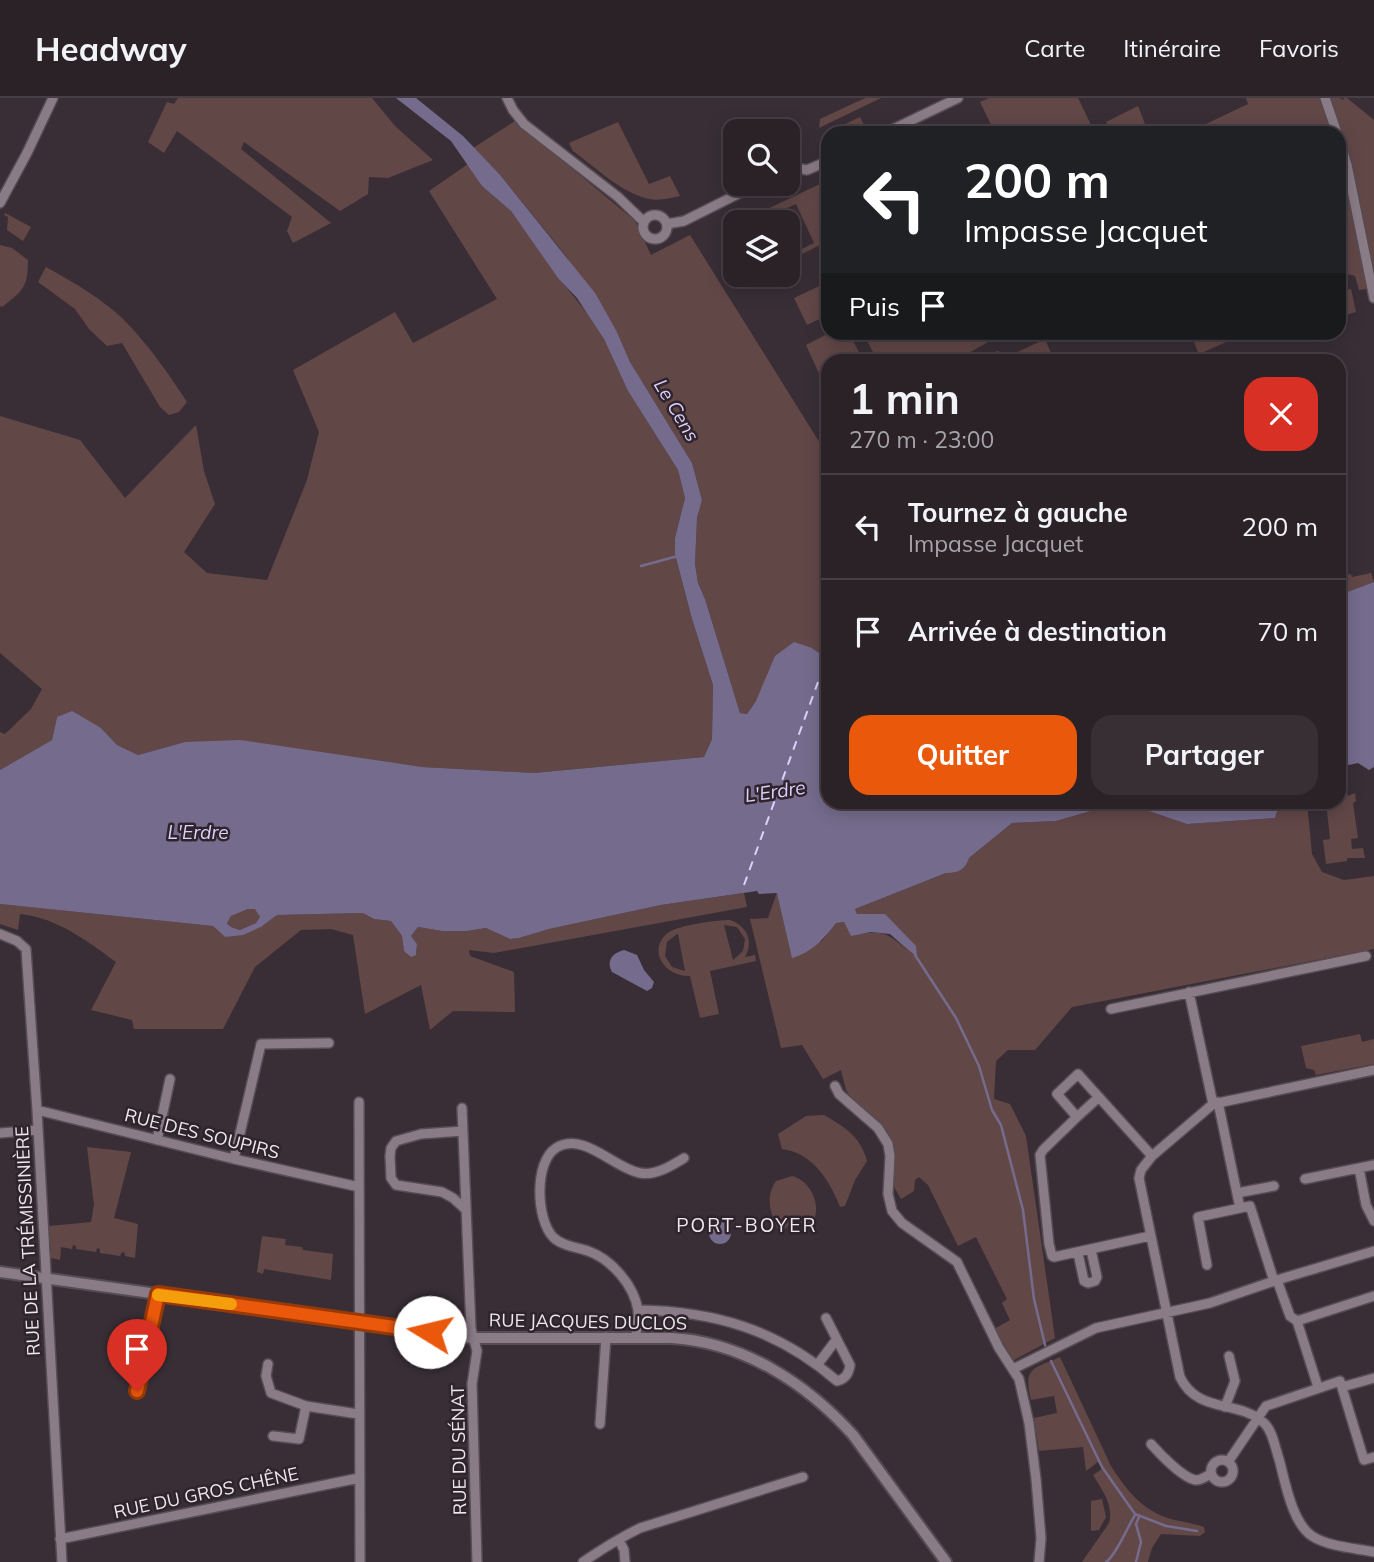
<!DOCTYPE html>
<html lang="fr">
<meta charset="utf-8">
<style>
body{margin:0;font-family:Mulish,sans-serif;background:#372f34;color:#f1f3f6;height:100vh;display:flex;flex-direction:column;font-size:26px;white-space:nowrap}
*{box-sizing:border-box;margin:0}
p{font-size:23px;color:#a6a4a8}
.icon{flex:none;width:38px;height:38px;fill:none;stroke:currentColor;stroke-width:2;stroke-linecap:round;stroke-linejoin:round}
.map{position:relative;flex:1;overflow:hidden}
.sheet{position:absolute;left:821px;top:256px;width:525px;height:455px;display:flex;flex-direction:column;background:#2b2228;border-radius:21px;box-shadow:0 4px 18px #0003,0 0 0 2px #473f45}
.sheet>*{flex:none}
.guide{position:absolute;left:821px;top:28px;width:525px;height:214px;border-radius:21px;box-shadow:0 4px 18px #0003,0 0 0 2px #473f45;background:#202124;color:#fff;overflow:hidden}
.controls{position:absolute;left:723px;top:21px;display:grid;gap:14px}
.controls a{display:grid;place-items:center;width:77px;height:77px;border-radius:14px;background:#2b2228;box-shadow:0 4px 18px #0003,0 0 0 2px #473f45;font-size:35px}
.pin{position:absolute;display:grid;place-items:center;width:60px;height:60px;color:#fff;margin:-72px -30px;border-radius:50% 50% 50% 0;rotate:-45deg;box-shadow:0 0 7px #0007}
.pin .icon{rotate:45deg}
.me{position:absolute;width:77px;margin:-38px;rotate:279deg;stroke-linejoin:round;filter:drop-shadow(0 0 5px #0008)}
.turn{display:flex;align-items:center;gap:24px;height:147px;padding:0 28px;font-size:32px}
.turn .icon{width:91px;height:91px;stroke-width:2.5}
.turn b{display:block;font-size:49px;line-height:60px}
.then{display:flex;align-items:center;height:66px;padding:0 28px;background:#0003;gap:14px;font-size:26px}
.round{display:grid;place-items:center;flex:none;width:74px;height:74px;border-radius:21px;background:#372f34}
.headline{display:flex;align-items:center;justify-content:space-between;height:119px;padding:0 28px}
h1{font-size:42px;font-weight:700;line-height:52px}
.button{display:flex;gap:14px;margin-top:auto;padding:14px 28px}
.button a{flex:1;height:80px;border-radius:21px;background:#ea580c;color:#fff;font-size:28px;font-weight:700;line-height:80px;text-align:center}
.button a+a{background:#372f34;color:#f1f3f6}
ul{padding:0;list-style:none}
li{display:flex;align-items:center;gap:21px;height:105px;padding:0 28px;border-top:2px solid #473f45}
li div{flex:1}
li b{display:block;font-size:26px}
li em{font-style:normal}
header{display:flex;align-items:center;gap:42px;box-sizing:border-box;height:98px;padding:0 35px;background:#2b2228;border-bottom:2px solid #473f45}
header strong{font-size:33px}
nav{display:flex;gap:38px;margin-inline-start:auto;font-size:24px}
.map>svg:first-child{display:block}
.green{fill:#624747;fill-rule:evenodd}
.water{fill:#756c8d;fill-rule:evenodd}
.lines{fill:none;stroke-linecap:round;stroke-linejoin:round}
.stream{stroke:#756c8d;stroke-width:2.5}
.ferry{stroke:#dcd0fe;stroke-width:2;stroke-dasharray:9 7;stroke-linecap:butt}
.minor-casing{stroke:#564c53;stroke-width:12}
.tertiary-casing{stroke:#564c53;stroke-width:14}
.minor{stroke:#8a7c86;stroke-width:9}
.tertiary{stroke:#8a7c86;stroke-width:10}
.route-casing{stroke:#983908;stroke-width:18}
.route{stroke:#ea580c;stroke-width:12}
.slow{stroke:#f59e0b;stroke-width:12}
.labels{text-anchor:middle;stroke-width:5;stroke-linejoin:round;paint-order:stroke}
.street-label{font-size:18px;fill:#efe7ec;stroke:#2f242c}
.water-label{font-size:19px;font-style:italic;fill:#dcd0fe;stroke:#2f242c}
.neighbourhood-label{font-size:19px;letter-spacing:2px;fill:#efe7ec;stroke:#2f242c}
</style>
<header>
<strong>Headway</strong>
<nav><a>Carte</a><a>Itinéraire</a><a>Favoris</a></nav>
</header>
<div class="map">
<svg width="1374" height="1464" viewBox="0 0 1374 1464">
<rect width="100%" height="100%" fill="#392e36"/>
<path class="green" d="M178,0H372L395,28L433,62L388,80L369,79L368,96L340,113L244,44L241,51L331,125L293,145L287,133L292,119L177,33L164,55L148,44L167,4L174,6Z
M865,0H881L819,30L820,21Z
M989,0H1078L1094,33L1093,35H995L980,4Z
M1246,0H1340L1343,2L1344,0H1347L1374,22V190L1359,192L1355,178L1339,174V35H1187L1248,6Z
M1138,8L1145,26L1125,35H1111L1106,24Z
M860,19L866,31L857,35H828V39L826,35Z
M515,23L635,123L651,157L690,137L828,358V561L812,550L756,603L747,616L740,615L705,501L698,485L695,466L697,420L702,402L692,365L630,264L617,234L566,158L501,78L473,50Z
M618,24L649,86L670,78L680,98C668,101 654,104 642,99C617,91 594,68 573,53L569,45Z
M468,66L482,88L511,113L553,172L590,219L604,241L628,293L678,372L685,400L675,440V456L692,521L713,587L712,641L704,659L534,675L422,669L185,644L138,657L117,647L101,630L57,619L52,642L0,672V634L5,636L31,611L42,591L0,555V318L80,342L125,400L196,327L204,373L215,406L184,454L207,475L267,482L307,382L319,334L293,272L395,214L413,245L497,201L429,93Z
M822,85L828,94V143L788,163V147L792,156L814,145L796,106L774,116L777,124H763L759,115Z
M5,115L31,129L23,143L7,132L8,119L4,117Z
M0,147L12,150L28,162C28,189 23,193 2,209L0,208Z
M46,169C73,184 101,200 123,221C148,246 168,275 187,304L179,314L169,317L160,309L122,245L107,248L89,231L75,211L38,184Z
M828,184V217L807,227L794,200Z
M1351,191L1356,214L1339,219V193Z
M831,234L849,235L863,262H828L826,291L806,247Z
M997,235L999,238L956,262H877L863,235Z
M1190,235H1247L1199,256Z
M1045,241L1054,262H999L995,254L997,253L1011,257Z
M1339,460L1345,477L1351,476L1352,479L1371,475L1374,484L1339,497Z
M1347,695L1348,698L1355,695L1356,703L1353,705L1358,740L1351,741L1352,751L1363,750L1365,760H1347V763L1326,766L1323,742L1330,741L1326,704H1339V696L1341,698Z
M1122,704L1187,726L1275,720L1280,704H1307L1312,756L1322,774L1344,782L1374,778V851L1072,909L1035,952H1008L996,963L994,1001L1010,1006L1026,1038L1055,1240L1005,1267L987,1235L1010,1222L1002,1205L1007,1201L976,1139L958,1148L928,1087L919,1079L915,1082L914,1093L901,1101L892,1085L891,1046L884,1031L852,1001L846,992L841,972L823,981L802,947L781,950L750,821L768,820L777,794L821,844L836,825L844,824L851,837C879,833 885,831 906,852L872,816H857L855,811L946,775L969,760L1012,725L1056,723Z
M744,795L747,809L494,855L469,852L470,858L514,874L515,914L453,913L430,932L421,887L365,916L353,837L331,831L301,832L255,869L223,931H134L132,922L91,912L116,864C86,842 57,820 20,816L18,832L0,826V806L213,828L225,839L261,829L277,817L363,815L374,821L391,823L402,838L404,853L416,857L417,846L411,838L418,829L442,833H467L486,830L510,841L519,840L549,831L661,807Z
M248,811H256L260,819L256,825L240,832L231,829L227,824L231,818Z
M730,822C747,828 754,843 745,859L755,857L756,863L710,873L719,916L700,920L690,878C664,879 646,851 669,834C680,827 717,822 730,822ZM724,827L737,829L745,841L743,853L733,862ZM677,836H678L685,873L672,869L665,858L667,844Z
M1360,936L1362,944L1374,941V966L1316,977L1314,972L1306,970L1301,948Z
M824,1017C845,1029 861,1039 867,1063L855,1082L845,1108L840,1109C830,1083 813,1055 782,1051L778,1036L806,1018Z
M87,1049L131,1054L114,1120L138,1126L135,1160L125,1158V1155L122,1154L120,1158L100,1155V1151L97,1150L96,1154L76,1151V1148L73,1147L72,1151L61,1149L60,1162L51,1160L49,1128L91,1124L94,1107Z
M792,1078C821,1085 828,1139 790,1126L780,1135C771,1116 764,1101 776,1083Z
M262,1138L286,1141L285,1147L302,1149L303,1152L333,1156L331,1182L264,1171L263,1176L257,1174Z
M1060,1259L1111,1368C1127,1393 1143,1413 1171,1421C1182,1424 1193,1425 1204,1429L1205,1434L1200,1438L1161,1436L1152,1450L1148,1464H1082L1109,1425C1114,1407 1102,1392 1093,1377L1102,1371L1098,1364L1086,1373L1083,1349L1039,1353L1034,1320L1057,1315L1054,1298L1031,1302C1023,1269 1033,1271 1060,1259Z
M1102,1401L1106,1419L1099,1432L1091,1433V1403Z"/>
<path class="water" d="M396,0H416L463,38L501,78L595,195L617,234L630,264L692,365L702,402L697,420L695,466L698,485L705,501L740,615L747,616L756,603L775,558L794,544L812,550L828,561V704H1280L1275,720L1187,726L1122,704L1056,723L1012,725L969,760C965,772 958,775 946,775L855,811L857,816H885L916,848L917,859L890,836L871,834L851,838L844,824L836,825C823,842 812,854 792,860L777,795L759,796L757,793L661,807L549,831L519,840L510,841L486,830L467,833H442L418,829L411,838L417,846L416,857L411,859L404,853L402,838L391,823L374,821L363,815L277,817L261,829L243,837L225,839L213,828L0,806V672L52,642L57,619L72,613L101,630L117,647L138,657L185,644L240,642L422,669L534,675L704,659L712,641L713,587L692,521L675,456V440L685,400L678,372L628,293L604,241L577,200L558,180L511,113L482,88L451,43ZM248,811H255L260,819L256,825L240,832L231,829L227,825L231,818Z
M1374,484V669L1369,672L1358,665L1339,669V497Z
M624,852L637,857L644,872L654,884L652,890L647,893L612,874C606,863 612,855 624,852Z
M709 1135a11 11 0 1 1 22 0a11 11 0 1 1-22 0Z"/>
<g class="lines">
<path class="stream" d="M641,468L678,458
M915,857L956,920L979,968L992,1012L1001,1027L1023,1112L1034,1201L1046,1251
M1051,1263L1102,1369L1135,1416L1166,1428L1197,1433
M1106,1464C1116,1457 1127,1430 1135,1417
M1136,1464L1141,1444L1136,1426L1139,1419"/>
<path class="ferry" d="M744,787L818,584"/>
<g class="minor-casing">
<path id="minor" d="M507,0L513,12L524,26L618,99L644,124
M1325,0L1337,35
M885,35L958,0
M1339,40L1347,67L1374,200
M788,72L797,70L807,72L828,63
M0,105L27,55L53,0
M643 129a12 12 0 1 1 24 0a12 12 0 1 1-24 0Z
M667,126L684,123L758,86
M0,836L17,843L26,851L37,1012L62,1464
M1189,894L1213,1006
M1111,911L1366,858
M1374,972L1213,1006L1152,1058L1141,1072L1139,1080L1180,1279C1198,1317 1241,1301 1265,1326C1273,1334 1275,1350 1279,1361C1285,1383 1292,1425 1312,1438C1329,1449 1355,1450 1374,1454
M835,988L839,996L878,1030L888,1046L890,1058L888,1096L892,1113L902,1125L957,1164L999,1250L1019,1281L1029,1325L1036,1381L1041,1440L1039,1464
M1099,999L1077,1019L1057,996L1078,976L1152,1058
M359,1004L360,1464
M1218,1004L1240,1110
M462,1010L471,1231L477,1253L472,1286L477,1464
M37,1012L234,1061L359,1089
M1077,1019L1043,1052L1040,1057L1049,1146L1052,1158L1054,1159L1150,1138
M463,1033L421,1036L396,1043L391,1050L390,1058L391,1080L396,1087L442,1094L453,1100L465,1111
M0,1035L38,1032
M157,1042L170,981
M234,1061L261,946L329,945
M1359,1070L1366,1107L1374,1123
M1305,1081L1374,1067
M1237,1095L1274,1088
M1078,1155L1084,1183L1088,1185L1095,1183L1097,1179L1091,1152
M1207,1167L1198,1119L1250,1108L1274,1183
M1277,1182L1290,1218L1297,1223L1318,1289
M638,1212C715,1213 778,1232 837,1283C846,1281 849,1275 850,1267L826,1220
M1297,1223L1374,1198
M636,1239C636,1231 639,1221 638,1212C634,1187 611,1161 588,1153C576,1149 562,1148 553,1139C536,1121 534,1064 556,1050C584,1033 613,1070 640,1075C655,1078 671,1068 684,1060
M268,1266L266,1278L271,1295L306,1308L358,1316
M818,1266L836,1242
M1013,1271L1096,1230L1210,1205L1277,1182L1374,1153
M1342,1289L1374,1280
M137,1293L158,1196
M1225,1309L1235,1283L1229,1258
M600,1326L606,1239
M273,1338L299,1341L306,1308
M1151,1346C1160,1356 1182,1379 1195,1382C1201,1383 1206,1378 1211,1376
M1211 1373a11 11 0 1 1 22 0a11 11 0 1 1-22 0Z
M1228,1364L1266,1308L1340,1283L1364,1362L1374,1359
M60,1441L359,1380
M619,1442L624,1452L625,1464
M583,1464C602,1451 620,1440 640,1430L803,1379"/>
</g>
<g class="tertiary-casing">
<path id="tertiary" d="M0,1174L472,1240H671C743,1244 806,1285 853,1337L946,1464"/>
</g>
<use href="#minor" class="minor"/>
<use href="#tertiary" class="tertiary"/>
</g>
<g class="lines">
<g class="route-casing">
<path id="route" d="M137,1293L158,1196L430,1234"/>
</g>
<use href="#route" class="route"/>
<path class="slow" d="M158,1197L231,1206"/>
</g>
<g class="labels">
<g class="street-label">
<text transform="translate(202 1036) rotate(14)" y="6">RUE DES SOUPIRS</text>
<text transform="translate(28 1143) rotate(-93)" y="6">RUE DE LA TRÉMISSINIÈRE</text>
<text transform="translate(588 1224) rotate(1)" y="6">RUE JACQUES DUCLOS</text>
<text transform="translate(459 1352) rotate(-91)" y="6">RUE DU SÉNAT</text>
<text transform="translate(206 1395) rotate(-12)" y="6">RUE DU GROS CHÊNE</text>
</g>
<g class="water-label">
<text transform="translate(677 312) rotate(59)" y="7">Le Cens</text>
<text transform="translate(775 693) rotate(-8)" y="7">L'Erdre</text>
<text x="198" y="741">L'Erdre</text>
</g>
<g class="neighbourhood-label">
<text x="747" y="1134">PORT-BOYER</text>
</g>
</g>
</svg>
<div class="controls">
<a><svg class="icon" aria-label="search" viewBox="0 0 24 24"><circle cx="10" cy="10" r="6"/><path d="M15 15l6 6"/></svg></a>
<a><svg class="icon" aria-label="layers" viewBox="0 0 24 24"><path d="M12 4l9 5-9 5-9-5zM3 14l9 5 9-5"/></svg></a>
</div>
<div class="pin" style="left:137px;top:1293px;background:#d93025"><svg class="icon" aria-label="arrive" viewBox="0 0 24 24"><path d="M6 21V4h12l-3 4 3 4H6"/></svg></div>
<svg class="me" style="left:430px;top:1234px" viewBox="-20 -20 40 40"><circle r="19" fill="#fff"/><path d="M0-13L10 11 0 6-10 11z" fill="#ea580c"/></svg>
<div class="guide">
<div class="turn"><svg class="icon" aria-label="left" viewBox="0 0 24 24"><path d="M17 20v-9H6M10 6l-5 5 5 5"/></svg><div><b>200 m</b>Impasse Jacquet</div></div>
<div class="then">Puis<svg class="icon" aria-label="arrive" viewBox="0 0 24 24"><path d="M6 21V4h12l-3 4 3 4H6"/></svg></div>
</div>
<section class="sheet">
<div class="headline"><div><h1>1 min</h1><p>270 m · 23:00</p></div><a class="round" style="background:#d93025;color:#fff"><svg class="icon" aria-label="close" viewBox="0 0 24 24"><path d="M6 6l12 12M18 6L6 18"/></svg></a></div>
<ul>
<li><svg class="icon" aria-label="left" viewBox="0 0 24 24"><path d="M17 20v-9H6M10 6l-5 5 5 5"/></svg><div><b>Tournez à gauche</b><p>Impasse Jacquet</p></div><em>200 m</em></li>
<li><svg class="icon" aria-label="arrive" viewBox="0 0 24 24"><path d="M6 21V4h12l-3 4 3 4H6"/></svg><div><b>Arrivée à destination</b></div><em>70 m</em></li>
</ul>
<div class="button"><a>Quitter</a><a>Partager</a></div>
</section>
</div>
